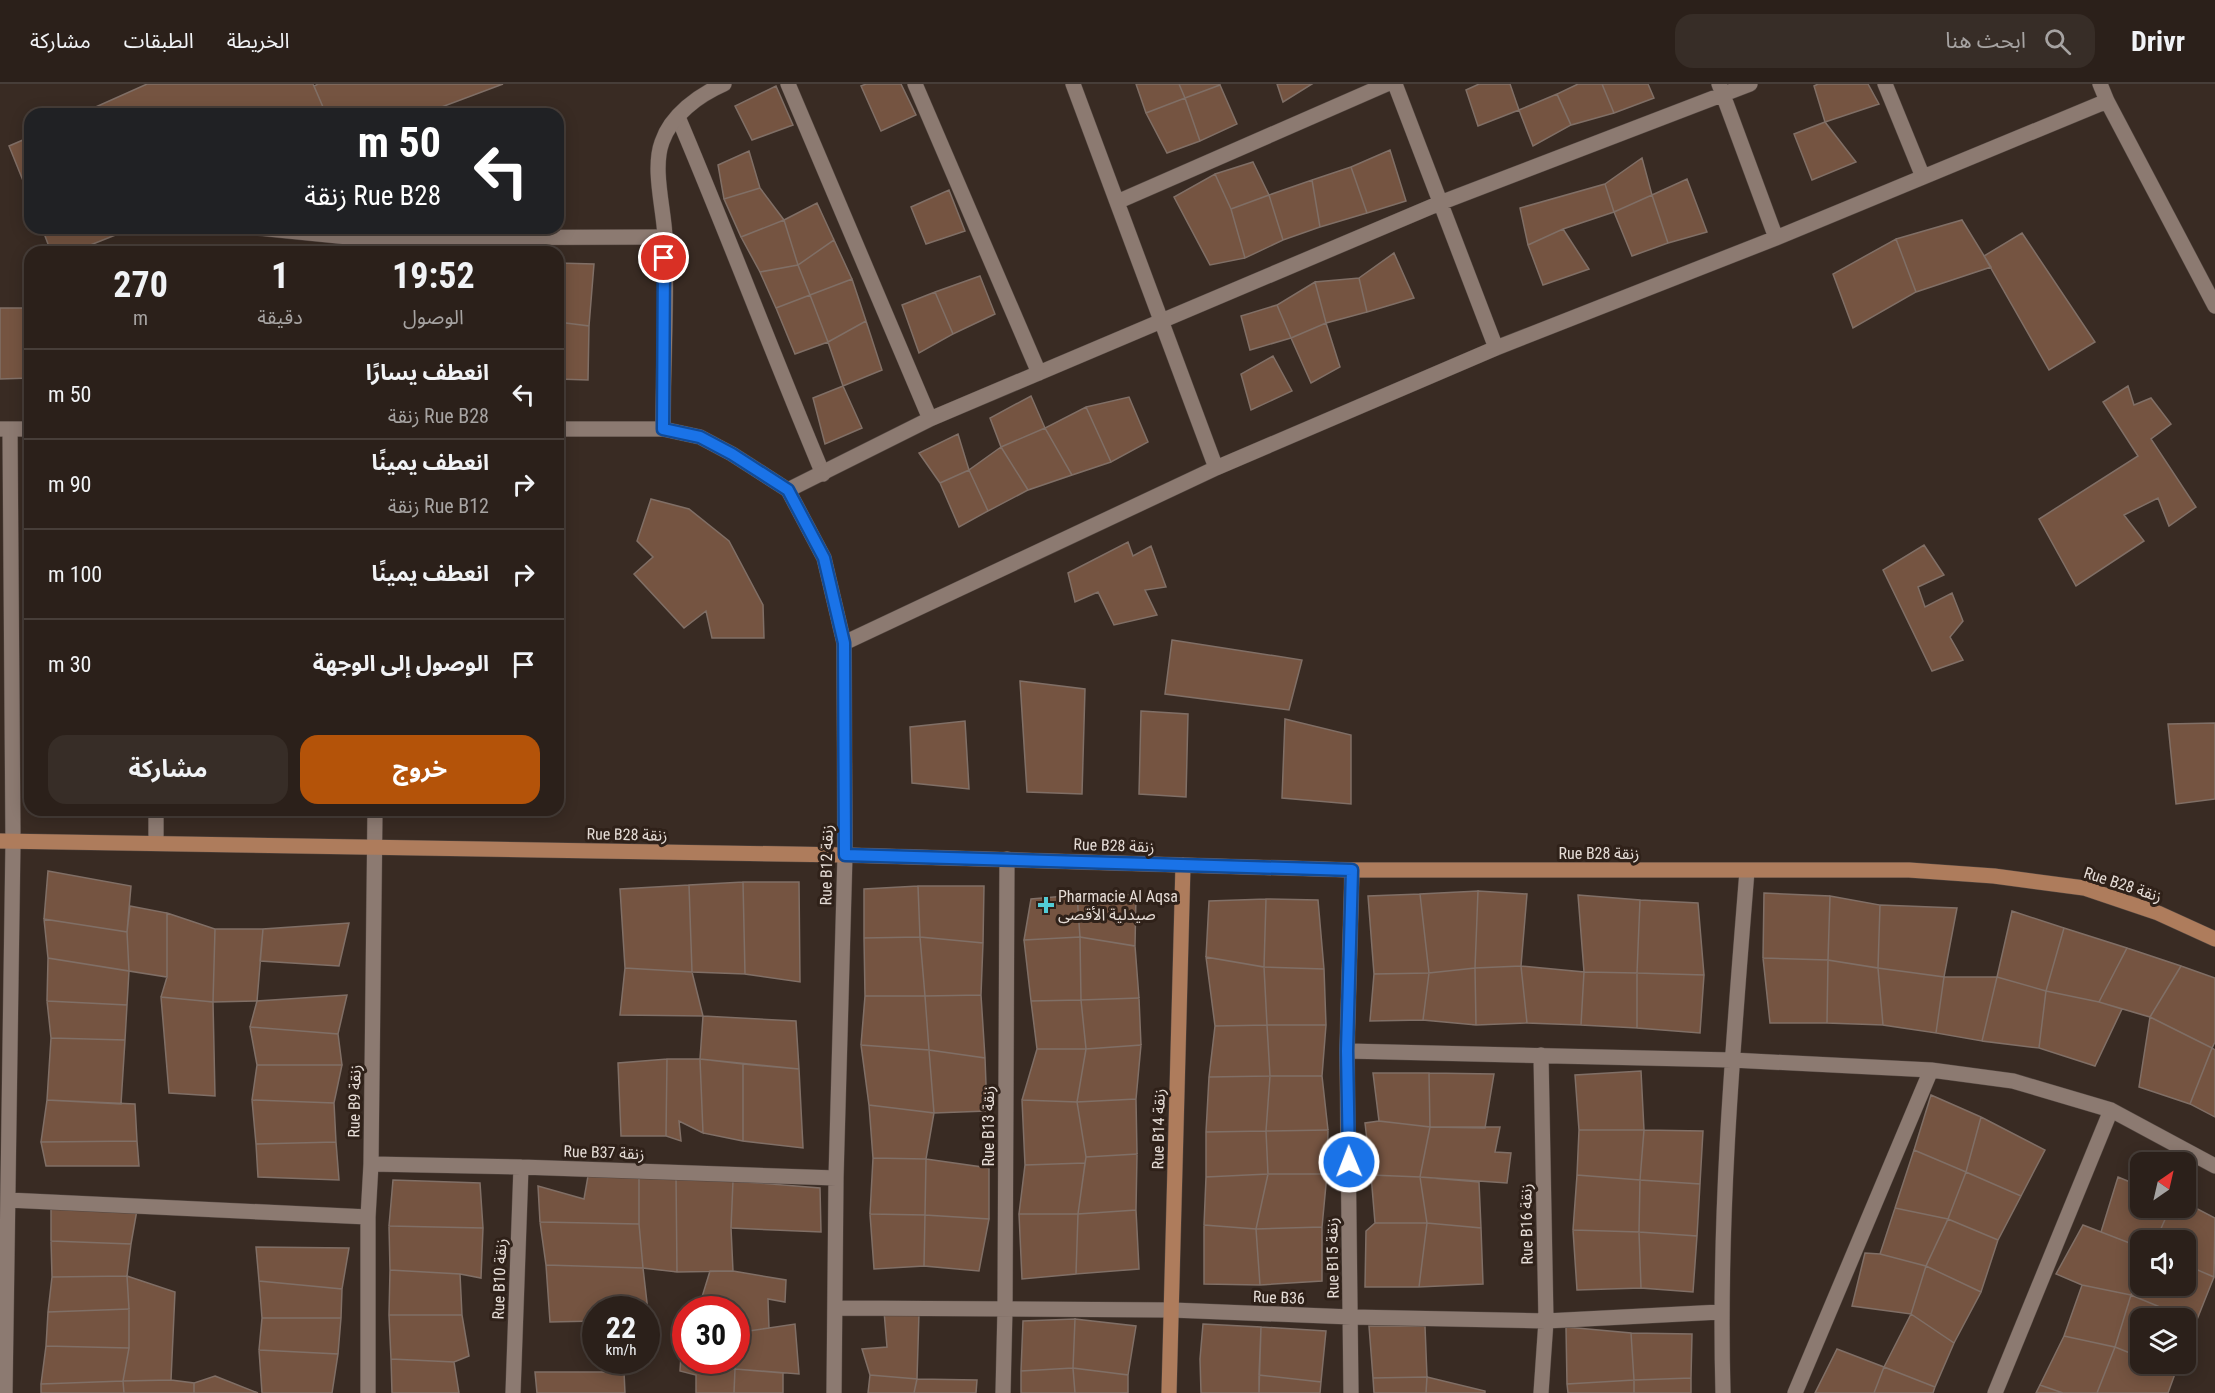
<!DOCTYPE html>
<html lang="ar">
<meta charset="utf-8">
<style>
body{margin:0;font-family:"Roboto Condensed","Noto Sans Arabic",sans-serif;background:#372d27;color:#f1f3f6;direction:rtl;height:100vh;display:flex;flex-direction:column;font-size:22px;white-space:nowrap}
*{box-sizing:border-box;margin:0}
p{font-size:20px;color:#a6a3a2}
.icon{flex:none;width:33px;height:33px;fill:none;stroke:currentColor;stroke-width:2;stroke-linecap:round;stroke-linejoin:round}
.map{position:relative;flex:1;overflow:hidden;direction:ltr}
.panel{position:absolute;left:24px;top:162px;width:540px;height:570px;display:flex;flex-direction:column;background:#2b201a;border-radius:18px;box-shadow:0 3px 15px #0003,0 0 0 2px #473e39;direction:rtl}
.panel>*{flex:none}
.guide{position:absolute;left:24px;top:24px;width:540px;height:126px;border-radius:18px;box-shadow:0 3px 15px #0003,0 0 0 2px #473e39;direction:rtl;background:#202124;color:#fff;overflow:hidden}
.needle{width:39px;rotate:34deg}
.controls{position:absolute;left:2130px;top:1068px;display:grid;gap:12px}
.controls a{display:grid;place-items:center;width:66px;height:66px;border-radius:12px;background:#2b201a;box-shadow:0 3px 15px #0003,0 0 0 2px #473e39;font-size:30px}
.speed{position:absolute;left:582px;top:1212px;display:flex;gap:12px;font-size:30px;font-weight:700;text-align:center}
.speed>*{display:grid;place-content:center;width:78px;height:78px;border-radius:50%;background:#2b201a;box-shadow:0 3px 15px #0003,0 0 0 2px #473e39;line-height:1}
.speed small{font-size:15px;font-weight:400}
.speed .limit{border:9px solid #d22;background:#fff;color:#111}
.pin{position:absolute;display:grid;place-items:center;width:51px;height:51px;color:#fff;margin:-26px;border:3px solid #fff;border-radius:50%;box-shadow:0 2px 6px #0007}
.me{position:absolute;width:66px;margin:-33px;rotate:359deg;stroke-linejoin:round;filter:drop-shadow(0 0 4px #0008)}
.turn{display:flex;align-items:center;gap:21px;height:126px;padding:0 24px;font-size:27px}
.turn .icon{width:78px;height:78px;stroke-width:2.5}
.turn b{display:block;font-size:42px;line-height:51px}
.eta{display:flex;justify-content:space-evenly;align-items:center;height:102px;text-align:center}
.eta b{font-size:36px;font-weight:700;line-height:42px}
.primary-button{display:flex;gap:12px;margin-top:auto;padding:12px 24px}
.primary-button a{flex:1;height:69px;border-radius:18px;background:#b45309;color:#fff;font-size:24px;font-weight:700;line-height:69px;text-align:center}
.primary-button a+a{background:#372d27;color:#f1f3f6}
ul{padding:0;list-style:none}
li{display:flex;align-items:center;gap:18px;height:90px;padding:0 24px;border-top:2px solid #473e39}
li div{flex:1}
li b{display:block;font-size:22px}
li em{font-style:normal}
header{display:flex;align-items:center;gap:36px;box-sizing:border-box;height:84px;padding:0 30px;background:#2b201a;border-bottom:2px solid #473e39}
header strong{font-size:28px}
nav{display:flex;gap:33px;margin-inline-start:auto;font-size:21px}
.search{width:420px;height:54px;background:#372d27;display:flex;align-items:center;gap:15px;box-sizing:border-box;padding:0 21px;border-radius:18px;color:#a6a3a2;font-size:22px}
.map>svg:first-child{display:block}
.building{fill:#755441;stroke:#806f66;stroke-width:1.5}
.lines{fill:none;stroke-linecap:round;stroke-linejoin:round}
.lane-casing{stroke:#534741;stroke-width:16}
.street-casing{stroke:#534741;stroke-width:16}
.secondary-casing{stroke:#534741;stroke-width:16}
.lane{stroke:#8c7a71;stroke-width:15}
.street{stroke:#8c7a71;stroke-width:15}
.secondary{stroke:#ae7c5c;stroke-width:15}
.route-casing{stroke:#114b97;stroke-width:15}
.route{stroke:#1a73e8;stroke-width:10}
.poi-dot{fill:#52ccd6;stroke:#2f2119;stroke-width:2}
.labels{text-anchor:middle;stroke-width:6;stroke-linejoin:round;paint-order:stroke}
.street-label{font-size:16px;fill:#e5dcd6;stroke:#2f2119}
.poi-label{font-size:16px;fill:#e5dcd6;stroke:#2f2119;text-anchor:start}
</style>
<header>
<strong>Drivr</strong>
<div class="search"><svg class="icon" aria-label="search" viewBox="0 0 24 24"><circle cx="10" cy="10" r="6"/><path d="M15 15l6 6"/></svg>ابحث هنا</div>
<nav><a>الخريطة</a><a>الطبقات</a><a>مشاركة</a></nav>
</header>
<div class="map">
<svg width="2215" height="1309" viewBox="0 0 2215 1309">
<rect width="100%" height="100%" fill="#392b23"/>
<path class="building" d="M147,0H313L326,30H80Z
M318,0H503L423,30H326L314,2Z
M866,0H901L916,31L881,47L861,2Z
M1136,0H1179L1185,14L1146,29Z
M1179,0H1220V1L1185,14Z
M1277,0H1312L1283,18Z
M1479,0H1510L1519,26L1478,42L1466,6Z
M1578,0H1602L1614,29L1571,41L1557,10Z
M1602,0H1648L1654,14L1614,29Z
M1818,0H1868L1879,20L1825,38L1814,2Z
M1220,1L1237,40L1200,57L1185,14Z
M776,2L793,41L752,56L735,22Z
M1557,10L1571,41L1533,62L1519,26Z
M1185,14L1200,57L1167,69L1146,29Z
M1825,38L1856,78L1812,96L1794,50Z
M30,53V114L9,62Z
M1390,66L1406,117L1367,129L1351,83Z
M749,67L760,104L724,115L718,81Z
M1642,74L1652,111L1614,128L1605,100Z
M1253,78L1269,111L1231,125L1215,90Z
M1351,83L1367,129L1320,143L1312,96Z
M1215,90L1231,125L1245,174L1210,181L1174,113Z
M1687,95L1707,148L1668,159L1652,111Z
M1312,96L1320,143L1283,156L1269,111Z
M1605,100L1614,128L1563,145L1528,161L1520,124Z
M760,104L784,136L741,153L724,115Z
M949,106L965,147L926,160L911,123Z
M1269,111L1283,156L1245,174L1231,125Z
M1652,111L1668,159L1632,172L1614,128Z
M817,119L834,156L798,181L784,136Z
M784,136L798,181L760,188L741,153Z
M1962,136L1991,183L1916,208L1896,155Z
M42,144H133L73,168H51Z
M1563,145L1589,185L1543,201L1528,161Z
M2022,149L2095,258L2049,286L1984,172Z
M1896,155L1916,208L1853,244L1833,190Z
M834,156L852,195L810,211L798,181Z
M1394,169L1414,214L1367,228L1359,194Z
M558,179L594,180L589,242L558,238Z
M798,181L810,211L776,224L760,188Z
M980,192L995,230L953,250L935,208Z
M1359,194L1367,228L1326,239L1315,198Z
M852,195L866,237L828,258L810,211Z
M1315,198L1326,239L1291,254L1277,221Z
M935,208L953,250L919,269L902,221Z
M810,211L828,258L795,270L776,224Z
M1277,221L1291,254L1250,266L1241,232Z
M0,224H30V294L0,295Z
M866,237L882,286L843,302L828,258Z
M558,238L589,242L588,296L558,295Z
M1326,239L1340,283L1311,299L1291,254Z
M1273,272L1292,307L1251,326L1241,290Z
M843,302L862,344L825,360L813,314Z
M2128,302L2134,321L2151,314L2171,340L2151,355L2196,423L2169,442L2158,414L2124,431L2144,457L2076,502L2039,435L2138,372L2103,318Z
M1031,312L1045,344L1001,363L990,334Z
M1129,313L1148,358L1111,378L1086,323Z
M1086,323L1111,378L1072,391L1045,344Z
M1045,344L1072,391L1028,406L1001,363Z
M958,350L969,386L940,399L919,369Z
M1001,363L1028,406L988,427L969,386Z
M969,386L988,427L959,443L940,399Z
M651,415L689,425L729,457L763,521L764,554H712L706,527L684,544L634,490L653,473L637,457Z
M1128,458L1133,472L1151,462L1166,503L1145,506L1157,531L1114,541L1098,508L1075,518L1068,489Z
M1924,461L1944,491L1918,503L1925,523L1952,509L1963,537L1950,553L1963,576L1932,587L1883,486Z
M1172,556L1302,576L1289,626L1165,610Z
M1020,597L1085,605L1082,710L1027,708Z
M1141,627L1188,630L1186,713L1139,710Z
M1285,635L1351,651V720L1282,714Z
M965,637L969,705L912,699L910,643Z
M2215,639V715L2176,720L2168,640Z
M48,787L131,802L127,848L44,835Z
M743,798H799L800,898L745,890Z
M743,798L745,890L692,888L689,801Z
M689,801L692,888L625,884L620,805Z
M918,802L920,853L864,854V805Z
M918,802H984L983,859L920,853Z
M1478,807L1527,810L1521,882L1475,884Z
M1478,807L1475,884L1429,889L1420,810Z
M1764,809L1830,812L1828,876L1763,874Z
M1420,810L1429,889L1374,890L1368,812Z
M1077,811H1136L1135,862L1080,853Z
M1077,811L1080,853L1024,856L1031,815Z
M1578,811L1640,816L1637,889L1584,888Z
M1830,812L1880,821L1878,884L1828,876Z
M1266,815L1318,816L1324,885L1264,883Z
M1266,815L1264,883L1206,873L1209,817Z
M1640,816L1698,819L1704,891L1637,889Z
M1880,821L1957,824L1944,893L1878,884Z
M130,822L167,829V893L129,887L127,848Z
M2012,827L2064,844L2046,907L1997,893Z
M167,829L215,845L213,918L161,913L167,893Z
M44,835L127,848L129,887L48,874Z
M349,839L339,882L260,877L263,845Z
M2064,844L2127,864L2099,918L2046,907Z
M215,845H263L257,917L213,918Z
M920,853L925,912H865L864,854Z
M920,853L983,859L981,911L925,912Z
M1080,853L1081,916L1031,917L1024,856Z
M1080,853L1135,862L1139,914L1081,916Z
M2127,864L2181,882L2150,933L2099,918Z
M1206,873L1264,883L1267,941L1215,942Z
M48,874L129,887L127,921L47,917Z
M1763,874L1828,876L1827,939H1770Z
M1828,876L1878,884L1883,941L1827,939Z
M1521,882L1527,939L1476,941L1475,884Z
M1521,882L1584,888L1581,941L1527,939Z
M2181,882L2215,894V958L2212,964L2150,933Z
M1264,883L1324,885L1326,941H1267Z
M625,884L692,888L703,932L620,931Z
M1475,884L1476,941L1423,936L1429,889Z
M1878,884L1944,893L1936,949L1883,941Z
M1584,888L1637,889V944L1581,941Z
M1429,889L1423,936L1370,937L1374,890Z
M1637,889L1704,891L1700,949L1637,944Z
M1944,893H1997L1982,957L1936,949Z
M1997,893L2046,907L2039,964L1982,957Z
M2046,907L2099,918L2122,925L2095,982L2039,964Z
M347,911L338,950L250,943L257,917Z
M981,911L985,974L929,966L925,912Z
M865,912H925L929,966L861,961Z
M161,913L213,918L215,1012L169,1009Z
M1139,914L1141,961L1086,965L1081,916Z
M1081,916L1086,965H1037L1031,917Z
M47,917L127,921L125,956L51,954Z
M703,932L796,937L799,985L700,975Z
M2150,933L2212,964L2190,1020L2139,1003Z
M1267,941L1270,992L1209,993L1215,942Z
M1267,941H1326L1322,992H1270Z
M250,943L338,950L342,981H257Z
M51,954L125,956L121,1020L47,1016Z
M861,961L929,966L934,1029L869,1021Z
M1141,961L1136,1015L1077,1018L1086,965Z
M2212,964L2215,966V1033L2190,1020Z
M1037,965H1086L1077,1018L1022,1016Z
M929,966L985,974L987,1027L934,1029Z
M667,975L666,1052H621L618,979Z
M667,975H700L703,1049L679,1037L681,1057L666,1052Z
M700,975L743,980V1057L703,1049Z
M743,980L799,985L803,1064L743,1057Z
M257,981H342L334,1019L252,1016Z
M1641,987L1644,1046H1579L1575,991Z
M1373,989H1429L1430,1043L1379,1037Z
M1429,989L1494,990L1485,1044L1430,1043Z
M1270,992H1322L1328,1046L1266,1047Z
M1270,992L1266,1047L1206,1048L1209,993Z
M1931,1011L1981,1033L1966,1088L1914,1066Z
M1136,1015L1137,1070L1086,1073L1077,1018Z
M47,1016L135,1020L137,1057L41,1058Z
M252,1016L334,1019L336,1058L256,1060Z
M1022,1016L1077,1018L1086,1073L1085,1079L1025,1081Z
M869,1021L934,1029L926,1075L873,1074Z
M1981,1033L2045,1066L2021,1112L1966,1088Z
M1379,1037L1430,1043L1420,1093L1371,1091L1365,1039Z
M1430,1043H1500L1495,1068L1511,1069L1507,1099L1420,1093Z
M1328,1046L1327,1090H1268L1266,1047Z
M1579,1046H1644L1640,1096L1577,1091Z
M1644,1046L1703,1047L1700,1100L1640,1096Z
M1266,1047L1268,1090L1206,1093V1048Z
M137,1057L139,1082H46L41,1058Z
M336,1058L339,1096L258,1093L256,1060Z
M1914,1066L1966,1088L1948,1135L1895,1124Z
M1137,1070L1136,1126L1078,1130L1086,1073Z
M873,1074L926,1075L925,1131L870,1130Z
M926,1075L989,1084V1135L925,1131Z
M1085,1079L1078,1130H1019L1025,1081Z
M1966,1088L2021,1112L1998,1156L1948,1135Z
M1268,1090L1256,1145L1204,1141L1206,1093Z
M1268,1090H1327L1322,1143L1256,1145Z
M676,1091L733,1097L731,1144L733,1187L677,1188Z
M676,1091L677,1188L643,1184L639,1140V1093Z
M1371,1091L1420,1093L1427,1139H1375Z
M1577,1091L1640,1096L1639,1148L1573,1146Z
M588,1092L639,1093V1140L540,1138L538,1102L584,1115Z
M1420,1093L1479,1098L1481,1144L1427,1139Z
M2118,1093L2140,1102V1124H2170L2156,1156H2140V1163L2101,1148Z
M393,1096L480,1099L483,1144L389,1142Z
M1640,1096L1700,1100L1697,1152L1639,1148Z
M733,1097L820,1104L821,1148L731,1144Z
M2186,1119L2215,1134L2214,1193L2186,1181V1156H2156L2170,1124H2186Z
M51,1124L137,1126L131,1160L51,1157Z
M1895,1124L1948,1135L1926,1182L1880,1170Z
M1136,1126L1139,1185L1076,1190L1078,1130Z
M870,1130L925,1131L924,1182L874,1185Z
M1019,1130H1078L1076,1190L1022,1195Z
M925,1131L989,1135L979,1187L924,1182Z
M1948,1135L1998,1156L1981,1208L1926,1182Z
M540,1138L639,1140L643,1184L546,1181Z
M1375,1139H1427L1419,1203H1365L1366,1147Z
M1427,1139L1481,1144L1483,1200L1419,1203Z
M1204,1141L1256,1145L1260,1201L1204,1200Z
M2083,1141L2140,1163V1190L2131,1211L2082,1201L2056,1190Z
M389,1142L483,1144L481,1194L460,1190L390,1186Z
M1322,1143V1197L1260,1201L1256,1145Z
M1573,1146L1639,1148L1641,1204L1577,1206Z
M1639,1148L1697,1152L1693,1208L1641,1204Z
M51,1157L131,1160L127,1192L52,1193Z
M256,1163L349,1164L342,1205L259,1197Z
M1865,1169L1880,1170L1926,1182L1911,1230L1852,1222Z
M546,1181L643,1184L649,1236H646V1226H596V1237L550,1238Z
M2186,1181L2214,1193L2196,1238L2131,1211L2140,1190V1202H2186Z
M1926,1182L1981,1208L1954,1259L1911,1230Z
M390,1186L460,1190L462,1231H389Z
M710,1187H733L786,1196L785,1218L768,1215L769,1244L736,1249V1226H698Z
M127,1192L129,1225L48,1228L52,1193Z
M127,1192L175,1208L171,1296L123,1297L129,1264V1225Z
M259,1197L342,1205L341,1234H262Z
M2082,1201L2131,1211L2115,1263L2064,1252Z
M2131,1211L2196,1238L2186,1264V1234H2140V1273L2115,1263Z
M129,1225V1264L46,1262L48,1228Z
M884,1227L919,1229L917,1295L870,1291L862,1265L887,1263Z
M1911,1230L1954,1259L1935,1303L1884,1283Z
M389,1231H462L469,1272L454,1278L391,1275Z
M262,1234H341L338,1270L259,1266Z
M1075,1235L1073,1284L1021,1287L1023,1237Z
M1075,1235L1136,1242L1128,1291L1073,1284Z
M795,1240L799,1290L735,1285L736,1249Z
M1203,1240L1261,1243L1259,1309H1201L1200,1275Z
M1369,1242H1425L1427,1293L1373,1294Z
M1261,1243L1326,1247L1321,1298L1259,1291Z
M1566,1243L1631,1249L1634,1296L1567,1300Z
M1631,1249L1692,1250L1691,1294L1634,1296Z
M2064,1252L2115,1263L2097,1309H2063L2040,1301Z
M46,1262L129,1264L123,1297L41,1300Z
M2115,1263L2140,1273V1280H2157L2176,1287L2168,1309H2097Z
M1837,1265L1884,1283L1874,1309H1815Z
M259,1266L338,1270L332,1309H262Z
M681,1272L686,1273V1276H699L735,1285L734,1309H696V1291L680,1287Z
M391,1275L454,1278L459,1309H392Z
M1884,1283L1935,1303L1933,1309H1874Z
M1073,1284L1075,1309H1021V1287Z
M1073,1284L1128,1291V1309H1075Z
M735,1285L783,1289V1309H734Z
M535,1288H624L625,1309H537Z
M870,1291L917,1295L914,1309H868Z
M1259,1291L1321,1298L1320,1309H1259Z
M215,1292L258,1309H194V1299Z
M1427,1293L1426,1309H1374L1373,1294Z
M1427,1293L1485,1307V1309H1426Z
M1691,1294V1309H1634V1296Z
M917,1295L977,1296L976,1309H914Z
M171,1296L194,1299V1309H124L123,1297Z
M1634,1296V1309H1568L1567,1300Z
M123,1297L124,1309H41V1300Z
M2040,1301L2063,1309H2036Z"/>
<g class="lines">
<g class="lane-casing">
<path id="lane" d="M678,33C728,151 773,271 823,390
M258,144L358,154L665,153"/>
</g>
<g class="street-casing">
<path id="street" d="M788,0L930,335
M915,0L1039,289
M1073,0L1216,384
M1395,0L1496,264
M1719,0L1776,154
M1885,0L1923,93
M2100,0L2107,17L2215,222
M1117,118L1387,0
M0,345H30
M558,345H663L700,353L732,370L788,406L824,474L844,559L845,771L836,1094L834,1309
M663,345C663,282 667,217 665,153C664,125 652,85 662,58C671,31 699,11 724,0
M788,406L930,335L1440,119L1750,0
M844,559L1216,384L1496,264L1776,154L2107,17
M156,758V726
M1347,967L1732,976L1931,986L2013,997L2111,1026L2215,1082
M1541,971L1546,1237L1541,1309
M371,1080L521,1083L836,1094
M8,1116L368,1133
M836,1224L1172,1226L1351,1233L1546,1237L1720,1228
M5,1309L13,758L10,345
M368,1309V1133L371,1080L375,726
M513,1309L521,1083
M1003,1309L1005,1225L1007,775
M1351,1309L1347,967L1352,786
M1723,1309C1718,1135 1733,961 1747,787
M1795,1309L1931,986
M1995,1309L2111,1026"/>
</g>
<g class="secondary-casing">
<path id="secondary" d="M0,757L845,771L1352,786H1909L1994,792L2084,804L2158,829L2215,855
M1169,1309L1183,781"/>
</g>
<use href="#lane" class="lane"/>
<use href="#street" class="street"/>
<use href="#secondary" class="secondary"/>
</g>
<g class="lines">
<g class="route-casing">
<path id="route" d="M664,174L663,345L700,353L732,370L788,406L824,474L844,559L845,771L1352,786L1347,967L1349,1078"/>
</g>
<use href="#route" class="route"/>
</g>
<path class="poi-dot" d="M1043 812h6v6h6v6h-6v6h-6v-6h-6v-6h6z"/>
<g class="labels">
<g class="street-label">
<text transform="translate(627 750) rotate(1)" y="6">Rue B28 زنقة</text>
<text transform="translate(1114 761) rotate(2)" y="6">Rue B28 زنقة</text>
<text x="1599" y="775">Rue B28 زنقة</text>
<text transform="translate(826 781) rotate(-89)" y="6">Rue B12 زنقة</text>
<text transform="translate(2123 800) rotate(18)" y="6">Rue B28 زنقة</text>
<text transform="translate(354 1017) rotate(-89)" y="6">Rue B9 زنقة</text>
<text transform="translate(988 1042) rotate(-90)" y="6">Rue B13 زنقة</text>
<text transform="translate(1158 1045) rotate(-89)" y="6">Rue B14 زنقة</text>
<text transform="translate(604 1068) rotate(2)" y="6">Rue B37 زنقة</text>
<text transform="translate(1526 1140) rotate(-91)" y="6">Rue B16 زنقة</text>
<text transform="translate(1332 1174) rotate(-91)" y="6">Rue B15 زنقة</text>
<text transform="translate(499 1195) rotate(-88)" y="6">Rue B10 زنقة</text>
<text transform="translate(1279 1213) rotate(2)" y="6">Rue B36</text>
</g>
<g class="poi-label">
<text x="1058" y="818">Pharmacie Al Aqsa<tspan x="1058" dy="18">صيدلية الأقصى</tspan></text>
</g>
</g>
</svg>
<div class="controls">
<a><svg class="needle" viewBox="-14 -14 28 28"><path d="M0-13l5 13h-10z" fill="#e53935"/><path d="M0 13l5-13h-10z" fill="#a6a3a2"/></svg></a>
<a><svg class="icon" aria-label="sound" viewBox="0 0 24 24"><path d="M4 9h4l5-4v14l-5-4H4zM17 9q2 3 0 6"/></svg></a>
<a><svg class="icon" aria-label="layers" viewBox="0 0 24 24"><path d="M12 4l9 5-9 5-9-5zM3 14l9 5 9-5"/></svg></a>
</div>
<div class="speed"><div>22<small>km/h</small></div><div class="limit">30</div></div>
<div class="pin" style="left:664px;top:174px;background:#d93025"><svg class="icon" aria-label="arrive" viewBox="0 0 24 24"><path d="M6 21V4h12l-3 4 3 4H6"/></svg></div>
<svg class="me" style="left:1349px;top:1078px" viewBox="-20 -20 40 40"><circle r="17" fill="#1a73e8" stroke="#fff" stroke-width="3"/><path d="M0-11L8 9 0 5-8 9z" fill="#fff"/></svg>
<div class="guide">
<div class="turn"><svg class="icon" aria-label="left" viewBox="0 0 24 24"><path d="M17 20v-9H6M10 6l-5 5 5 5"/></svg><div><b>50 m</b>Rue B28 زنقة</div></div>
</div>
<section class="panel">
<div class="eta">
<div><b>19:52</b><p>الوصول</p></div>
<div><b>1</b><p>دقيقة</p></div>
<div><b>270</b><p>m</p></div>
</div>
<ul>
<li><svg class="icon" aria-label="left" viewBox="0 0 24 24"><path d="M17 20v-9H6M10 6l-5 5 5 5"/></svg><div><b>انعطف يسارًا</b><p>Rue B28 زنقة</p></div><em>50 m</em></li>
<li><svg class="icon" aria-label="right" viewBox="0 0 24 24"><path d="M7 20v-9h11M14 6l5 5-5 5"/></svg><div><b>انعطف يمينًا</b><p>Rue B12 زنقة</p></div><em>90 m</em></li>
<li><svg class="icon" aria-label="right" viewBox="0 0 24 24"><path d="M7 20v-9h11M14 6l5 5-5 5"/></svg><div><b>انعطف يمينًا</b></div><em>100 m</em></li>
<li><svg class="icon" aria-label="arrive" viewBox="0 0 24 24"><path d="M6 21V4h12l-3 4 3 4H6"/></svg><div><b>الوصول إلى الوجهة</b></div><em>30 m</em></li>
</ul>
<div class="primary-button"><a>خروج</a><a>مشاركة</a></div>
</section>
</div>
